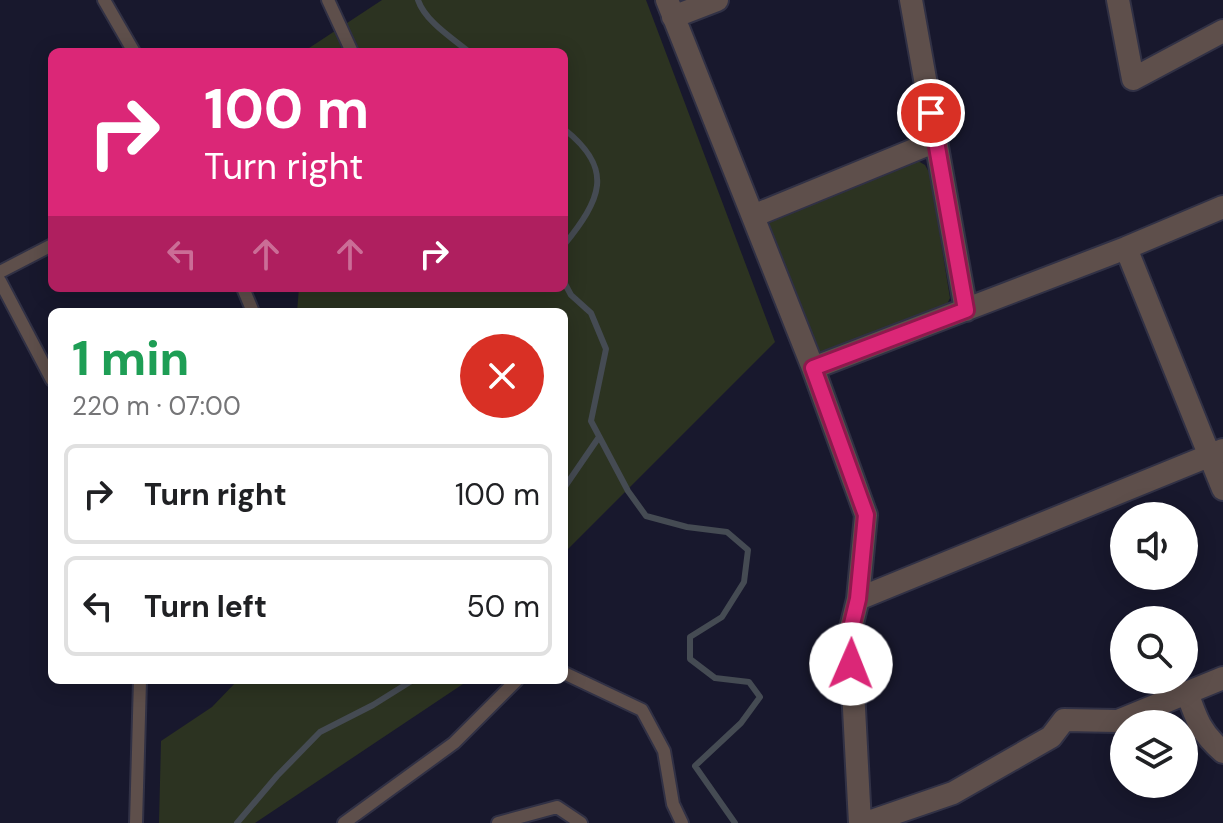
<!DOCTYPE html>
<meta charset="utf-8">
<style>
body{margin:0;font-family:"DM Sans",sans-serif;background:#f6f6f6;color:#202124;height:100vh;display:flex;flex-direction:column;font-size:30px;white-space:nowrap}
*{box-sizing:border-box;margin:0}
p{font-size:26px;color:#757577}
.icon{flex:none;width:44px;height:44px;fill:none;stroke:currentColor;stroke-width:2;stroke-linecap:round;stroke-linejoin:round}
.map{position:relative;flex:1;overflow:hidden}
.drawer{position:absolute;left:48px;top:308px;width:520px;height:376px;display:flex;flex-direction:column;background:#fff;border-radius:12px;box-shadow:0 4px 20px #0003}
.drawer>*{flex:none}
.guide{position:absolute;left:48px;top:48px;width:520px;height:244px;border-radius:12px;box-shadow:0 4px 20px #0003;background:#db2777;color:#fff;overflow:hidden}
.tools{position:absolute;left:1110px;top:502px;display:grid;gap:16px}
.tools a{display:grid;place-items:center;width:88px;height:88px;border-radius:50%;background:#fff;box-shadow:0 4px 20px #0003;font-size:40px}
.pin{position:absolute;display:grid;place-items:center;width:68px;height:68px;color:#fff;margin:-34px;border:4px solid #fff;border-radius:50%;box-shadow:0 2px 8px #0007}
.me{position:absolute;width:88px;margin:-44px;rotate:1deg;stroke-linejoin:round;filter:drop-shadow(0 0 6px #0008)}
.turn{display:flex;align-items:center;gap:28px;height:168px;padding:0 24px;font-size:36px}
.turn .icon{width:104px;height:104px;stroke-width:2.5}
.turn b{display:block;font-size:56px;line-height:68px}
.lanes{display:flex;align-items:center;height:76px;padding:0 24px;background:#0003;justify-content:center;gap:40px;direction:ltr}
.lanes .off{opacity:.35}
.round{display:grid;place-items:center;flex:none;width:84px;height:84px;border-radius:42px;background:#f6f6f6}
.head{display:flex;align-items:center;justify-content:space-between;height:136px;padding:0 24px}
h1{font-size:48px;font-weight:800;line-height:60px;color:#1e9e55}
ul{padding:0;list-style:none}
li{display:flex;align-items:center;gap:24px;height:100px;margin:0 16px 12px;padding:0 8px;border:4px solid #e0e0e0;border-radius:12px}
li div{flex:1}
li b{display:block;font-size:30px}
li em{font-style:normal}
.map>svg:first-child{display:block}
.green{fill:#2c3321}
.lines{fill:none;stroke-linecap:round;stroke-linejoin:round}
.stream{stroke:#454b53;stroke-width:6}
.service-casing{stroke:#313145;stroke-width:16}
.minor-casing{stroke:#313145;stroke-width:26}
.service{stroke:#5e4f4b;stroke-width:12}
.minor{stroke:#5e4f4b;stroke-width:22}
.route-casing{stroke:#8e194d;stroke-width:20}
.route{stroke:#db2777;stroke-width:14}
</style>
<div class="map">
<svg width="1223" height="823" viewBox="0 0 1223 823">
<rect width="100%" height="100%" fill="#18182d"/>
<path class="green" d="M382,0H646L775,342L564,553V312H297L299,288H564V52H303Z
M918,161L925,165L930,174L950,298L946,306L825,354L818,351L768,228L771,219L907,162Z
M238,680H469L255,823H159L161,741L212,707Z"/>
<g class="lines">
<path class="stream" d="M418,0C425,21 452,38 469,52
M564,129C616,170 600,200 564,245
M564,282L571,295L591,313L606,349L591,421L628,491L646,516L687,527L727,532L748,550L744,582L722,617L690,637V659L715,678L749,682L760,697L741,723L695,766L735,823
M564,488L599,437
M237,823L277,776L320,732L373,705L413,680"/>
<g class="service-casing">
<path id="service" d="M104,0L134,52
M328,0L352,52
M0,272L52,245
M0,281L52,380
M243,288L253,312
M564,673L642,710L664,751L673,804L682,823
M136,823L140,680
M344,823L454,743L517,680
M498,823L557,807L581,823"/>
</g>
<g class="minor-casing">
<path id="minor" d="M667,0L813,368L866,515L858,599
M911,0L966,310
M1118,0L1133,79L1223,31
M673,17L717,0
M753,216L936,141
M1126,248L1223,489
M813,368L1126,248L1223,207
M1187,692C1196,719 1201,733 1223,752
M860,823L850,632L858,599L1223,450
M866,823L953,793L1051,737L1064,720L1118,721L1223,678"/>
</g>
<use href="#service" class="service"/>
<use href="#minor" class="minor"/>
</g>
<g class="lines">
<g class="route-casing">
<path id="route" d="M851,664L850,632L858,599L866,515L813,368L966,310L931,113"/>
</g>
<use href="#route" class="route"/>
</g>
</svg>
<div class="tools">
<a><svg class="icon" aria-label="sound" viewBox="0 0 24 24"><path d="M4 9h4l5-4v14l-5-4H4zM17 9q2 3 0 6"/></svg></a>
<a><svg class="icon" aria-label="search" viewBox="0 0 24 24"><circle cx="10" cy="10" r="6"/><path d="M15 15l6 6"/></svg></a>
<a><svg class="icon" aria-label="layers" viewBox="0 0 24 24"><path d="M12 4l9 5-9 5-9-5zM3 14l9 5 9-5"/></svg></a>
</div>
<div class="pin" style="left:931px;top:113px;background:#d93025"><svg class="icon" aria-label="arrive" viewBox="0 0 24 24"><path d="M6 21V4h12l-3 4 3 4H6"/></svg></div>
<svg class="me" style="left:851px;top:664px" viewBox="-20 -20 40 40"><circle r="19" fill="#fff"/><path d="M0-13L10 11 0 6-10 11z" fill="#db2777"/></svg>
<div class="guide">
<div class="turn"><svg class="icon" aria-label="right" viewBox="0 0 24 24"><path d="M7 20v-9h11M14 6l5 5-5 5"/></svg><div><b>100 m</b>Turn right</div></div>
<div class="lanes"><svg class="icon off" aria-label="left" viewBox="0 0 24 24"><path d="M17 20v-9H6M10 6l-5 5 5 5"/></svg><svg class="icon off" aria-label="ahead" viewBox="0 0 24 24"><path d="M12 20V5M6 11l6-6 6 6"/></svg><svg class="icon off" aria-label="ahead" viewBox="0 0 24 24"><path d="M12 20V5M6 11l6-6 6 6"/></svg><svg class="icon" aria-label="right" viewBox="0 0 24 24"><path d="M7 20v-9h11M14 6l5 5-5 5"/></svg></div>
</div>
<section class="drawer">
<div class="head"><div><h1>1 min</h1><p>220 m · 07:00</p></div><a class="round" style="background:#d93025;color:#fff"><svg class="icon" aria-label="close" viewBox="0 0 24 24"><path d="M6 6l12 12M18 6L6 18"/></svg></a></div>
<ul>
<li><svg class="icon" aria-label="right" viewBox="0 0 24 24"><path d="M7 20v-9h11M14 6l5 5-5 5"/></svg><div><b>Turn right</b></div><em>100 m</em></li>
<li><svg class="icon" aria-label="left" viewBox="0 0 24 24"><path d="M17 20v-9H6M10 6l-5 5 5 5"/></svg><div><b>Turn left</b></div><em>50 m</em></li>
</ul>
</section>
</div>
